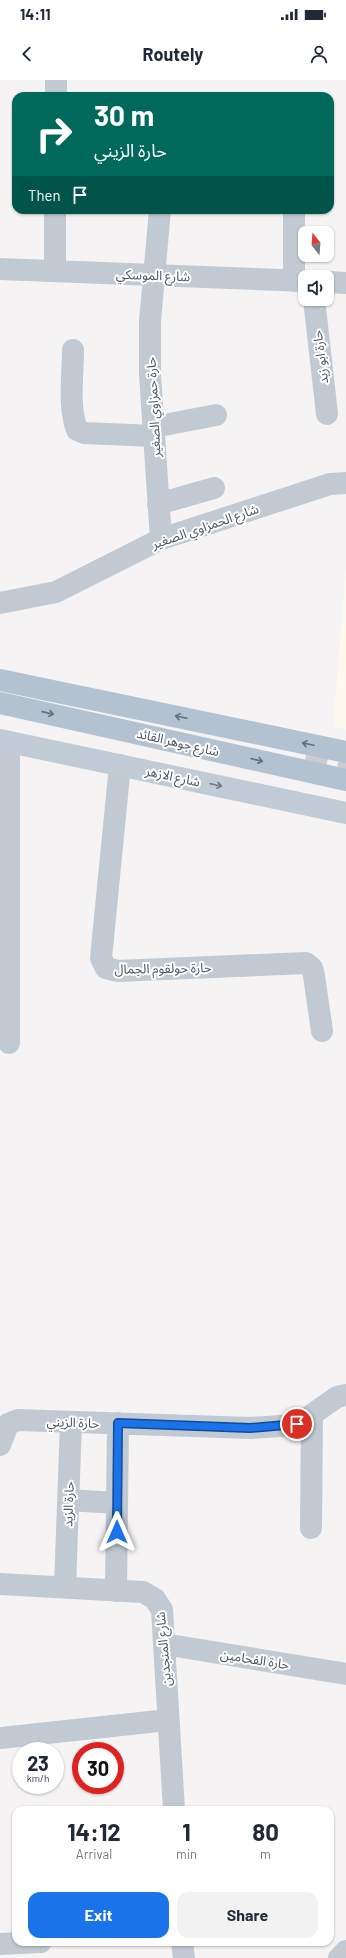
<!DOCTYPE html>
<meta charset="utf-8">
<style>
body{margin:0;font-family:Barlow,"Noto Sans Arabic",sans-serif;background:#f2f2f3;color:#1f2937;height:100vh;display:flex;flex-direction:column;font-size:15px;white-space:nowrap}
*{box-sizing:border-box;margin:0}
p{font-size:13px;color:#747a83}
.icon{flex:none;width:22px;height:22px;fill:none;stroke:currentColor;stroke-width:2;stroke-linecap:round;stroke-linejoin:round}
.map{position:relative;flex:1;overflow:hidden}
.panel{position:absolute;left:12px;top:1726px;width:322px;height:140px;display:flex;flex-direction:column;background:#fff;border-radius:12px;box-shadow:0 1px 3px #0004}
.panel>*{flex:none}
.banner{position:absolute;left:12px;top:12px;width:322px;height:122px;border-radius:12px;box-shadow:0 1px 3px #0004;background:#00695c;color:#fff;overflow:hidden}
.needle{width:26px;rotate:343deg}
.tools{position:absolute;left:298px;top:146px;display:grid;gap:8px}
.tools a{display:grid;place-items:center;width:36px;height:36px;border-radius:8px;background:#fff;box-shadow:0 1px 3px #0004;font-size:20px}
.speed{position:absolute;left:12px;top:1662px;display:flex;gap:8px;font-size:20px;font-weight:700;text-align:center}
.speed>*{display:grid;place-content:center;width:52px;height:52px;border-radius:50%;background:#fff;box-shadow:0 1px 3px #0004;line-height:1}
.speed small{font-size:10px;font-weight:400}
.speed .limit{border:6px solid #d22;background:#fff;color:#111}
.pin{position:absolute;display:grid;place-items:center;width:34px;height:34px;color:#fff;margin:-17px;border:2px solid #fff;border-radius:50%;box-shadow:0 1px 4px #0007}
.me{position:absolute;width:44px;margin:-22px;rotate:0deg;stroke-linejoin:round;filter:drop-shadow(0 0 3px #0008)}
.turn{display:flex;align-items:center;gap:14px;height:84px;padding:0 16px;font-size:18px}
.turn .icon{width:52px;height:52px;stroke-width:2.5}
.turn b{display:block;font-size:28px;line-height:34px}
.then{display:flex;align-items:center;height:38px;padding:0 16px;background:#0003;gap:8px;font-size:15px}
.eta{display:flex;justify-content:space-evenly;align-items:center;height:68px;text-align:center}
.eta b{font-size:24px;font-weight:700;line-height:28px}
.cta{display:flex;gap:8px;margin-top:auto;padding:8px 16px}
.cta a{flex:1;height:46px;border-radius:12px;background:#1a73e8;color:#fff;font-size:16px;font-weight:700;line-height:46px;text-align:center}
.cta a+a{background:#f2f2f3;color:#1f2937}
.status{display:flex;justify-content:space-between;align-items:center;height:28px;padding:0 20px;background:#fff;direction:ltr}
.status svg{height:11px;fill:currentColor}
header{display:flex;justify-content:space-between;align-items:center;height:52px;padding:0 16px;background:#fff;font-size:18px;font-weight:700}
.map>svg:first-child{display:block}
.commercial{fill:#fdf9ef}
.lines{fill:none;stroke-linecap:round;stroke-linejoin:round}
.primary-tunnel{stroke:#caccce;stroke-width:22;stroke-dasharray:22 11;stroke-linecap:butt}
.street{stroke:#c1cad2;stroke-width:22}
.secondary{stroke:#c1cbd6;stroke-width:22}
.primary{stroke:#b3c2d1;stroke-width:22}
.oneway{stroke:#64717d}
.oneway2{stroke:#6e7984}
.route-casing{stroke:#114b97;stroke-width:10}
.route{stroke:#1a73e8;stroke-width:7}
.labels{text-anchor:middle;stroke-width:4;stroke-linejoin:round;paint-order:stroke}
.street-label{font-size:13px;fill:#4a5661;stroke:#fff}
</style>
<div class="status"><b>14:11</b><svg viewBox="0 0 49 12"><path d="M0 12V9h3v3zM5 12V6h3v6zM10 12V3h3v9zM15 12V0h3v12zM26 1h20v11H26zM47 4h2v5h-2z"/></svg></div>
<header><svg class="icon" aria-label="back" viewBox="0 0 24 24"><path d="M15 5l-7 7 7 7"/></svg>Routely<svg class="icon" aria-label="person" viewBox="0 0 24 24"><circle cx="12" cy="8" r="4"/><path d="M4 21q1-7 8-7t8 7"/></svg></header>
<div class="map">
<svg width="346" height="1878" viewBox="0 0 346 1878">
<rect width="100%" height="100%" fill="#f5f3f3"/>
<path class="commercial" d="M346,489V649L333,647Z"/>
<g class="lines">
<path class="primary-tunnel" d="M305,680L346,689"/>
<path class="street" d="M56,16V0
M160,130L150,241V295L161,459
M0,189L305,201
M55,191V130
M294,201V130
M327,202L346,203
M314,219L327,334
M73,270C73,295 68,326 77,350L84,353L154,356
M154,347L216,335
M158,424L214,408
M0,523L56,512L161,459L330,404L346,403
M9,676V963
M120,685L101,878L106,888L118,891L306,883L312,888L314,896L322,951
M0,1365L8,1344L18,1340L250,1348L297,1345L337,1317L346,1315
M68,1420L117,1423
M311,1448L312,1335
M0,1504L143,1512L155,1519L162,1530L174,1730
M65,1507L71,1342
M116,1511L118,1343
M164,1564L346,1594
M0,1658L168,1640
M182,1862L184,1878
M0,1864L41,1862
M339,1878L346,1871"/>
<path class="secondary" d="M0,660L346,733"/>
<path class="primary" d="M0,600L346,672
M0,623L346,700"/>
</g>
<defs><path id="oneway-shaft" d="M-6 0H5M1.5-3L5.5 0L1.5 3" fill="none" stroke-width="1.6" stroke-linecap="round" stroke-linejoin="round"/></defs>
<g class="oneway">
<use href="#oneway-shaft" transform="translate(48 633) rotate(13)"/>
<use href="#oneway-shaft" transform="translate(181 637) rotate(-168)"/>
<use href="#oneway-shaft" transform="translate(308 664) rotate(-168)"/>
<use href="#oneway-shaft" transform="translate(257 680) rotate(13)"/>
</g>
<use class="oneway2" href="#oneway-shaft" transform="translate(216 705) rotate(12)"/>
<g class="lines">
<g class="route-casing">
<path id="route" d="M117,1452L118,1343L250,1348L297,1344"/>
</g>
<use href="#route" class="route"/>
</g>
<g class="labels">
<g class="street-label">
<text transform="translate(153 195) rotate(2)" y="5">شارع الموسكي</text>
<text transform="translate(320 277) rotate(-97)" y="5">حارة ابو زيد</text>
<text transform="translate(153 327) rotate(-93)" y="5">حارة حمزاوي الصغير</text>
<text transform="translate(205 446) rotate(-19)" y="5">شارع الحمزاوي الصغير</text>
<text transform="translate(178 662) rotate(13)" y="5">شارع جوهر القائد</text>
<text transform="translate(173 696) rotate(12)" y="5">شارع الازهر</text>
<text transform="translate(163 888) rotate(-1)" y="5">حارة حولقوم الجمال</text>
<text transform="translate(73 1342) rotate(2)" y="5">حارة الزيني</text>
<text transform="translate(68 1424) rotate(-88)" y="5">حارة الزيد</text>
<text transform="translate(163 1569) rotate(-95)" y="5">شارع المنجدين</text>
<text transform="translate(255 1579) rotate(9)" y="5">حارة الفحامين</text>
</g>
</g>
</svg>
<div class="tools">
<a><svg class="needle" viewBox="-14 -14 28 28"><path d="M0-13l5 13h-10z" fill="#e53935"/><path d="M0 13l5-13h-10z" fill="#747a83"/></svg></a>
<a><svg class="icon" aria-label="sound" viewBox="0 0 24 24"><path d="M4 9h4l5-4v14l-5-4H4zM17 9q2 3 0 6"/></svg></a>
</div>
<div class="speed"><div>23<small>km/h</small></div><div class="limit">30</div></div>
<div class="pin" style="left:297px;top:1344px;background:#d93025"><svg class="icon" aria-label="arrive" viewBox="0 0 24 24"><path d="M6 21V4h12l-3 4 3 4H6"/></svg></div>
<svg class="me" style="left:117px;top:1452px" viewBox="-20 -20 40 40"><path d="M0-17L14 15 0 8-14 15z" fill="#1a73e8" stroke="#fff" stroke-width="4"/></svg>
<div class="banner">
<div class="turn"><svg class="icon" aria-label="right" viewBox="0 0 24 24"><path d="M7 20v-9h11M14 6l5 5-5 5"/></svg><div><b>30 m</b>حارة الزيني</div></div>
<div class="then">Then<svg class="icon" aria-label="arrive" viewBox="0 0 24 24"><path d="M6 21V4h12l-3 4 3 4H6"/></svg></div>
</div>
<section class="panel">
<div class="eta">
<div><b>14:12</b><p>Arrival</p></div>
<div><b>1</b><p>min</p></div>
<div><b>80</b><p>m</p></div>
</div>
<div class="cta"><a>Exit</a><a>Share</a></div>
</section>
</div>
